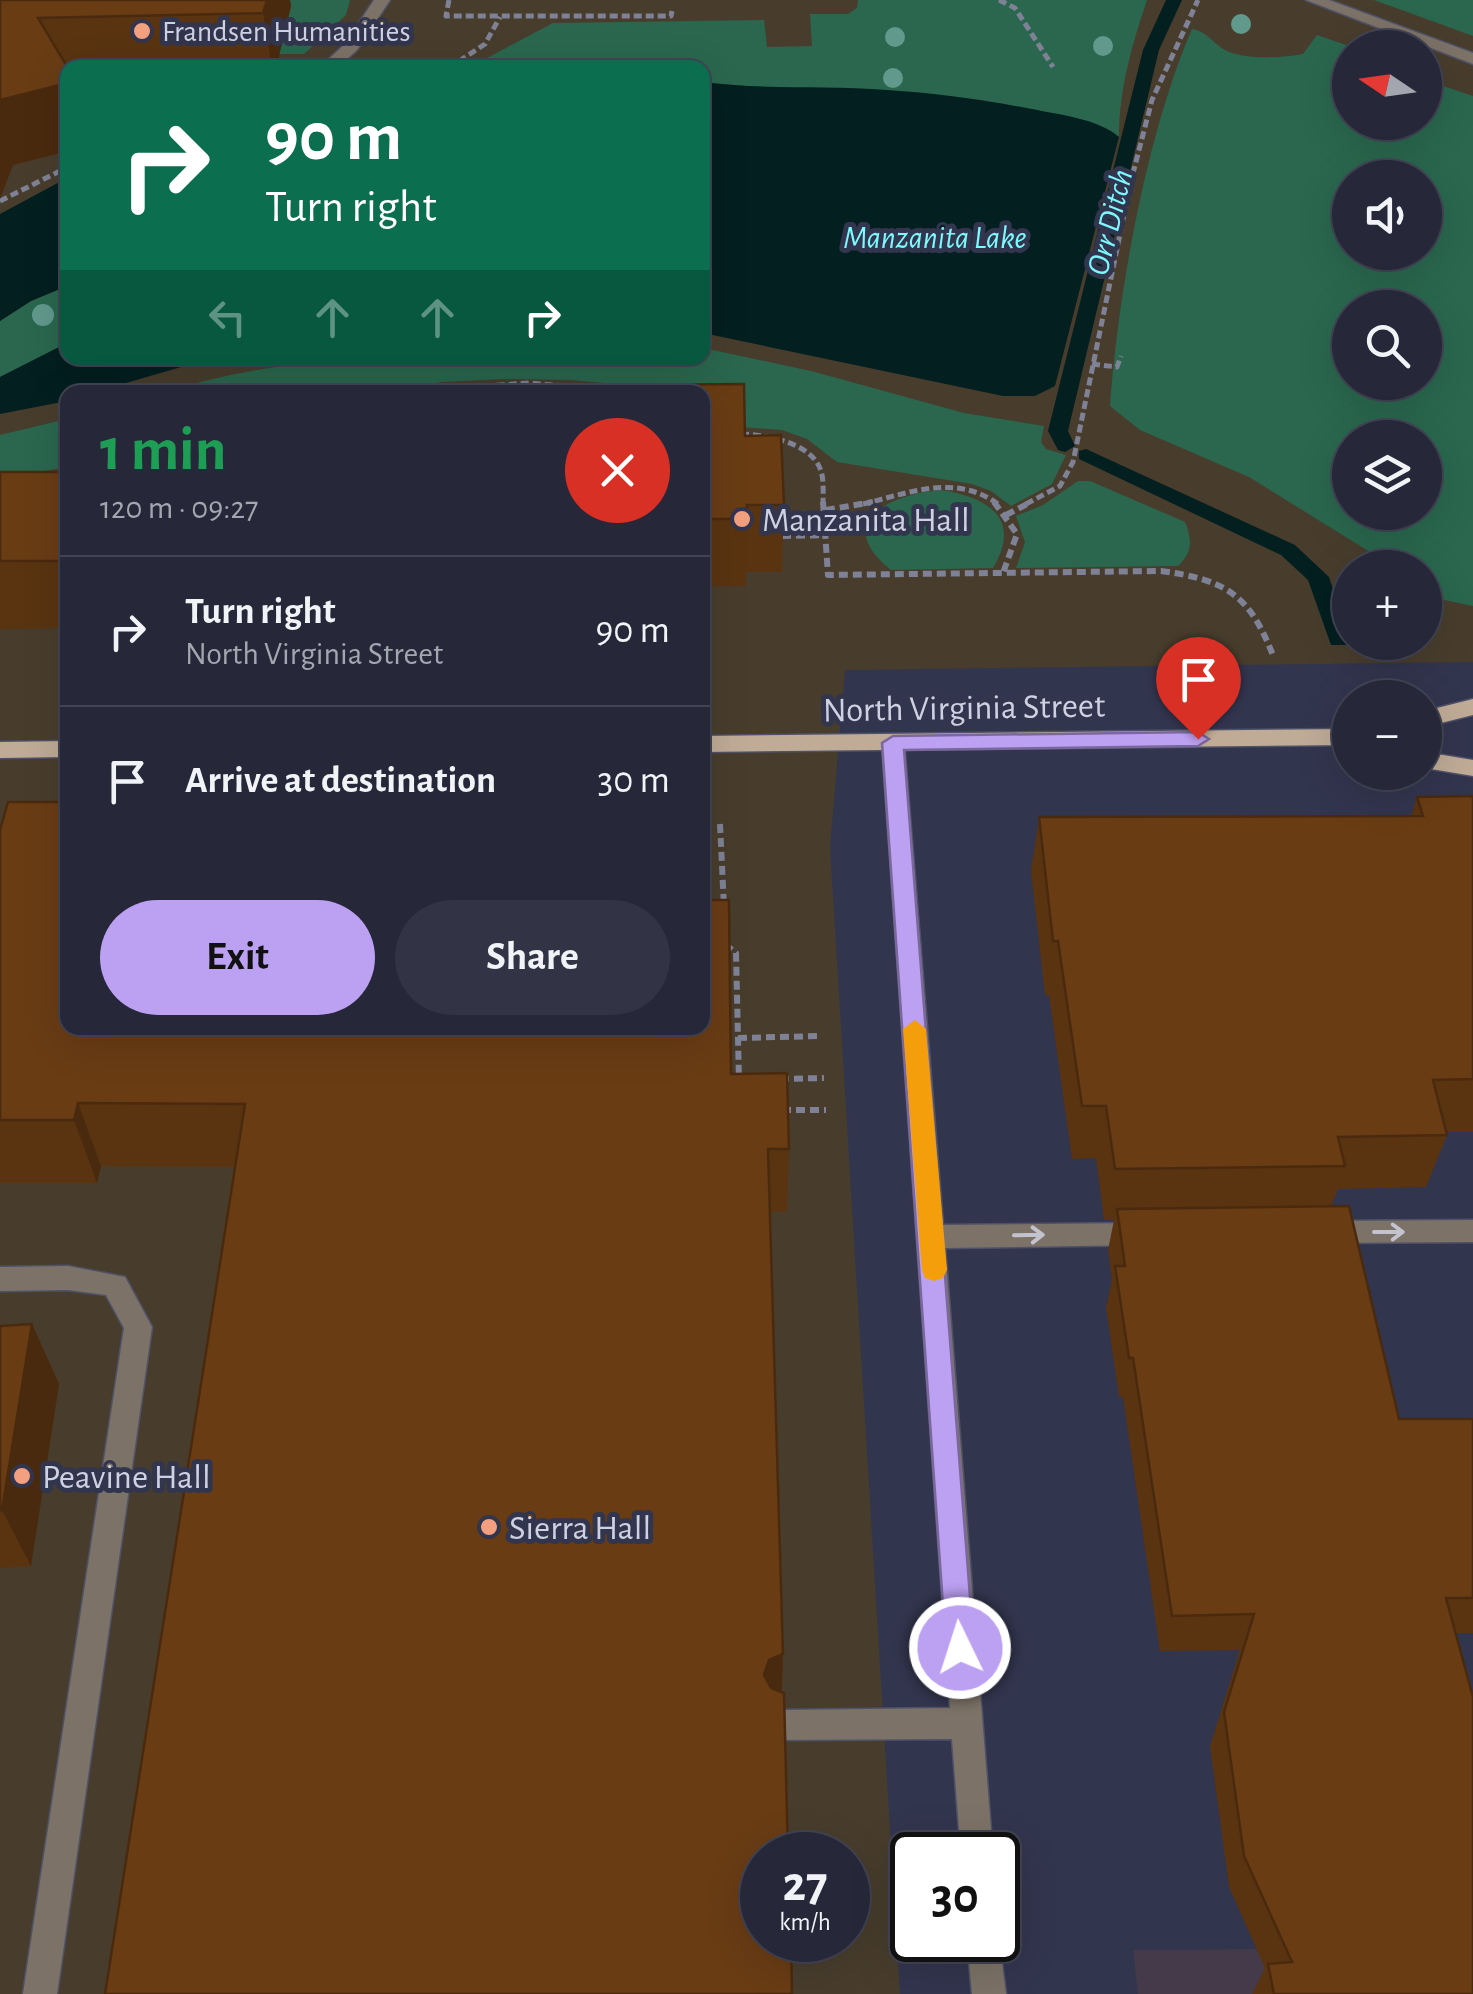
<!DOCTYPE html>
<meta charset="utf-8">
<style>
body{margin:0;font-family:"Alegreya Sans",sans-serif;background:#323445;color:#f1f3f6;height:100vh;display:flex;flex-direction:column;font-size:38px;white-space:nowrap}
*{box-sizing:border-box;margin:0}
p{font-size:32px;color:#a4a6af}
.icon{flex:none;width:55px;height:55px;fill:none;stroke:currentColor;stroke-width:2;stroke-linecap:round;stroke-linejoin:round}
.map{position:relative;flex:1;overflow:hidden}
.details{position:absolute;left:60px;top:385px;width:650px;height:650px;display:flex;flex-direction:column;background:#26283a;border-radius:20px;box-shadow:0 10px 40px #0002,0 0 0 2px #424454}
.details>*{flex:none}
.top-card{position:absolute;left:60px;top:60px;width:650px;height:305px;border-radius:20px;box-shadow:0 10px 40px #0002,0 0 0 2px #424454;background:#0b6e4f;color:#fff;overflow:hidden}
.needle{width:65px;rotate:283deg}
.tools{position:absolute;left:1332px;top:30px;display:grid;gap:20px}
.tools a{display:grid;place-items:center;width:110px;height:110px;border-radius:50%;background:#26283a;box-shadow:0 10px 40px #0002,0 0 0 2px #424454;font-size:50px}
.speed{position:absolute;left:740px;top:1832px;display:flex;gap:20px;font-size:50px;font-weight:700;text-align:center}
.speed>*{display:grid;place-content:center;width:130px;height:130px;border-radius:50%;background:#26283a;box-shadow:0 10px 40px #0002,0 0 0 2px #424454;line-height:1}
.speed small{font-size:25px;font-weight:400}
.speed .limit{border:5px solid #111;border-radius:15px;background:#fff;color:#111}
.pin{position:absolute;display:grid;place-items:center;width:85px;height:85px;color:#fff;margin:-102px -42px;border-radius:50% 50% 50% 0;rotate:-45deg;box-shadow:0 0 10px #0007}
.pin .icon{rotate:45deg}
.me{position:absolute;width:110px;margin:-55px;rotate:356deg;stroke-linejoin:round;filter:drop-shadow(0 0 8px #0008)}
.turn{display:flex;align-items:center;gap:35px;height:210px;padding:0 40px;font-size:45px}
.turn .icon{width:130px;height:130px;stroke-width:2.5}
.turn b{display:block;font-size:70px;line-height:85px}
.lanes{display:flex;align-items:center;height:95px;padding:0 40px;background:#0003;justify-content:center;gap:50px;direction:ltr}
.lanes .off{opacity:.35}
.round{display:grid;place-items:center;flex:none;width:105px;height:105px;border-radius:52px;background:#323445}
.summary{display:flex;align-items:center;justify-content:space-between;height:170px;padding:0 40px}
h1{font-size:60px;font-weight:700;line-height:75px;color:#1e9e55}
.button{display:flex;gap:20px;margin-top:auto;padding:20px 40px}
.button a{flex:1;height:115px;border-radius:60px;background:#bca0f2;color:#111;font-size:40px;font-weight:700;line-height:115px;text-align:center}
.button a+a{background:#323445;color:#f1f3f6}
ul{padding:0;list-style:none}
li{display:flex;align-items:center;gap:30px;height:150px;padding:0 40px;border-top:2px solid #424454}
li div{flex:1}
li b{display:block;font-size:38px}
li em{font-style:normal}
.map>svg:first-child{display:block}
.commercial{fill:#453a4a}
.education{fill:#483d2d;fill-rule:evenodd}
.green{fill:#2a674e;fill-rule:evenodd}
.water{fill:#041f20}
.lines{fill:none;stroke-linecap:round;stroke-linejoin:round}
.stream{fill:#041f20;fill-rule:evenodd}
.minor-casing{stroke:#4e5168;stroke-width:3}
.major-casing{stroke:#4e5168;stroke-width:3}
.path-far1{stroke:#7f8296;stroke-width:5;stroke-dasharray:8 4;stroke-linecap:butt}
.path{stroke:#7f8296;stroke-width:6;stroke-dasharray:9 5;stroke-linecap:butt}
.minor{fill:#7c7267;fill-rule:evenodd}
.major{fill:#bfab96;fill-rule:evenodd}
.tree{fill:#61998c}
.wall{fill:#5a3411}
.shaded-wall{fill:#4a2a0e}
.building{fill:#693c14;stroke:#4a2a0e;stroke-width:2.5}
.oneway{stroke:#c2c3cf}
.route{fill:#bca0f2;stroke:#7a689d;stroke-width:2.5}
.slow{fill:#f59e0b}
.poi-dot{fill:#f2a07f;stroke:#32354e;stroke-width:4}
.labels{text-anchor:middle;stroke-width:10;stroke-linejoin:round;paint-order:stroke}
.far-poi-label{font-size:30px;fill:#ced1e1;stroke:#32354e;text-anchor:start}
.far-water-label{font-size:32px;font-style:italic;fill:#7cf9fd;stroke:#32354e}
.poi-label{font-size:35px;fill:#ced1e1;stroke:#32354e;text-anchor:start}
.street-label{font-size:35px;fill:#ced1e1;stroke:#32354e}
</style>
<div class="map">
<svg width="1473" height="1994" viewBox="0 0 1473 1994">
<rect width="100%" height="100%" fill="#32354e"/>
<path class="commercial" d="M1473,1948V1994H1138L1133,1950Z"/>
<path class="education" d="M0,0H1473V662L845,670L830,847L900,1994H0ZM1350,48H1425V122H1350ZM68,68H702V358H68ZM1350,178H1425V252H1350ZM1350,308H1425V382H1350ZM68,392H702V1028H68ZM1350,438H1425V512H1350ZM1350,568H1425V642H1350ZM762,1855H848V1940H762Z"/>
<path class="green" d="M121,0H350L346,15L304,54H279Z
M858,0H1147C1132,45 1119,89 1119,137L1110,130L1071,117L982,100L885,90L773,89L703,82L702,68H468L553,23L764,20L767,47L812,46L810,14H848L857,8Z
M1374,0H1473V36Z
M1192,29C1207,31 1214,45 1227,51C1247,60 1281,58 1303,54L1317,35L1352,47L1350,122H1425V80L1473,96V606L1425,596V568L1387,567L1378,557L1249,477L1140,430L1110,406C1118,292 1147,133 1192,29ZM1350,178H1425V252H1350ZM1350,308H1425V382H1350ZM1350,438H1425V512H1350Z
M67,286V343L0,377V321L31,301Z
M703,348L811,371L964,413L1044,426L1041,442L1046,449L1066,455L1052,484L1011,506L991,491L972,484L837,462L807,439L782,430L727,426L702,392L571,380L504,379L442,382L374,392H165C332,339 529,358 702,358Z
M67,419V467L0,479V435Z
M1078,481H1090L1185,522C1192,540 1193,552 1178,566L1016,568L1025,542L1016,516L1043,505Z
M941,490C987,497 1023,518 993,568L891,570C831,522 890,494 941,490Z"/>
<path class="water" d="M703,82C764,90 825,85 887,90C935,93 984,100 1032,109C1060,115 1096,118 1119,137L1055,386L1035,396H1003L703,333Z
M67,178V286L31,301L0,321V214Z
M67,343L68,358H212L95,392H68L67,401L0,414V377Z"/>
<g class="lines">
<path class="stream" d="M1166,0H1182L1159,50L1068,431L1075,446L1065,452L1058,450L1048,431L1143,50Z
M1086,449L1295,545L1329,577L1350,640L1347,645H1331L1308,580L1281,555L1079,459V451Z"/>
<g class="minor-casing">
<path id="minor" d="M374,0H390L357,50L337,68H319L345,44Z
M1306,0H1329L1473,53V64Z
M893,735L904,743L943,1225L1142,1223L1152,1226L1156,1234L1152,1242L1142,1245L945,1248L993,1855H961L952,1739L782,1740L771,1736L766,1725L771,1714L782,1710L950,1708L882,743Z
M1473,1220V1242L1322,1243L1312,1240L1308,1232L1312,1224L1322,1221Z
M68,1266L125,1277L152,1327L57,1994H23L124,1328L106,1295L68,1290L0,1291V1267Z
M998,1932L1006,1994H972L967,1940H998Z"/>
</g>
<g class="major-casing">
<path id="major" d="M1473,699V715L1425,727V711Z
M1350,729V745L702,752V736Z
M68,741V757L0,758V742Z
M1425,752L1473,760V776L1425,768Z"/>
</g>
<path class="path-far1" d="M449,0L446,16H671L672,11
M999,0L1015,8L1053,67
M449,68L485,44L500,17
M0,201L68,167
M1092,364L1117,367L1121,356
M401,392L529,383L639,392
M741,434C766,435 812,442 821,471C824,480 823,494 823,504
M863,504C909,493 955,473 998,504
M1026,504L1060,486L1073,462L1131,181L1152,100L1198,0"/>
<path class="path" d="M823,502L828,575L1161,571C1227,580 1250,595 1274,658
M994,502L1017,534L1003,573
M826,510L873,502
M1006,515L1031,502
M782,536L827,535
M720,824L724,907
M725,944L736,953L739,1081
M738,1038L821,1036
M780,1079L824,1078
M782,1110H826"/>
<use href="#minor" class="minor"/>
<use href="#major" class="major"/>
</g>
<g class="tree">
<circle cx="1241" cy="24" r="10"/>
<circle cx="895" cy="37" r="10"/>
<circle cx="1103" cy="46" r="10"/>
<circle cx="893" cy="78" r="10"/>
<circle cx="43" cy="315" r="11"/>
</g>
<path class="wall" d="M0,0H290L291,6L276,68H68V151L13,165Z
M702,392L745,436L784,505L782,572H746V586H702Z
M0,472H68V628L0,629Z
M1473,796V1132H1446L1447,1135L1426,1187L1338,1189L1331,1206L1399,1419H1473V1633H1456L1473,1994H1252L1265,1968L1229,1887L1210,1746L1240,1650L1160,1651L1123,1397H1119L1106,1307L1112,1280L1108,1250L1114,1220H1104L1096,1158L1072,1159L1049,995H1045L1031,871L1039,817L1411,816L1417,797Z
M0,830L68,1028H231L230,1034L731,1074L789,1149L787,1212H770L783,1654L782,1692L788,1855L235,1167L101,1166L97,1183H0Z
M32,1324L59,1384L31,1566L0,1568V1326Z"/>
<path class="shaded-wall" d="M267,0H290L291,6L276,68H272L263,13Z
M68,83V151L13,165L0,199V100Z
M211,1028H231L228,1045L211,1034Z
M78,1103L101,1166L97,1183L74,1120Z
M32,1324L59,1384L31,1566L2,1510Z
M783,1654L781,1706L764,1675L769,1660Z"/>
<path class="building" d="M0,0H267L263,13L38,18L68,68V83L0,100Z
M744,384L745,436L781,435L784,505H747L746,519H702V392H630V385Z
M279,387H363L362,392H278Z
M0,472H68V561H0Z
M1473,796V1079L1433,1080L1447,1135L1338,1137L1345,1166L1115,1169L1106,1106H1082L1058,941H1053L1039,817L1423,816L1417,797Z
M8,802H68V1028H213L211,1034L406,1033V1028H702V900H729L731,1074L787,1073L789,1149H768L783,1654L769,1660L764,1675L771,1688L784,1693L788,1855H762V1940H791L792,1994H105L245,1104L78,1103L74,1120H0V830Z
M1349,1206L1399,1419H1473V1598H1446L1473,1697V1994H1274L1268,1964L1292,1962L1244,1856L1224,1712L1254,1614L1172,1616L1133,1358H1129L1115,1266H1125L1117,1209Z
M32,1324L2,1510H0V1326Z"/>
<defs><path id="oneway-shaft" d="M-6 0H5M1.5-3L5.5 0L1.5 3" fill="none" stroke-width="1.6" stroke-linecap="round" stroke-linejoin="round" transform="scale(2.5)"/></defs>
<g class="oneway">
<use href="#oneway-shaft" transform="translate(1389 1232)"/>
<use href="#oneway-shaft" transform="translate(1029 1235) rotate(-1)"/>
</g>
<path class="route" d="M1198,732L1209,739L1198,746L904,750L974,1648L970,1657L960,1661L950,1657L946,1648L882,743L893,736Z"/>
<path class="slow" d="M915,1020L926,1029L947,1270L943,1278L934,1281L925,1278L922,1270L903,1029Z"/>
<g class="poi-dot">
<circle cx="142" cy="31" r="10"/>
<circle cx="742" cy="519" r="10"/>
<circle cx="22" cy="1476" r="10"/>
<circle cx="489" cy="1527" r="10"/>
</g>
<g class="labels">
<g class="far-poi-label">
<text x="162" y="41">Frandsen Humanities</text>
</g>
<g class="far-water-label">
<text transform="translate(1109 222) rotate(-76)" y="11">Orr Ditch</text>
<text x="935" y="248">Manzanita Lake</text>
</g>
<g class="poi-label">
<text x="762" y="531">Manzanita Hall</text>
<text x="42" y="1488">Peavine Hall</text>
<text x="509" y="1539">Sierra Hall</text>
</g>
<g class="street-label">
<text transform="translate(964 707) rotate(-1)" y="12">North Virginia Street</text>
</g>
</g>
</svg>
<div class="tools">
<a><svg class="needle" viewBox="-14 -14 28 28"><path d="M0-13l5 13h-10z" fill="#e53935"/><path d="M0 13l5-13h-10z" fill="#a4a6af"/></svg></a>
<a><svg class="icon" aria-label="sound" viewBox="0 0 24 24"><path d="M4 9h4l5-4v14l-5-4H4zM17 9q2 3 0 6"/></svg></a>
<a><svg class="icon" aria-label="search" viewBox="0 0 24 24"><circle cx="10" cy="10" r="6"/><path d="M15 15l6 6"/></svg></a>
<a><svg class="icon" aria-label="layers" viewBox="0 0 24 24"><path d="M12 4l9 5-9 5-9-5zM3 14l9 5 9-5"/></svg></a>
<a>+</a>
<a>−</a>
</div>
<div class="speed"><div>27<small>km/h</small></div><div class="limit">30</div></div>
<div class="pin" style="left:1198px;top:739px;background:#d93025"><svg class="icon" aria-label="arrive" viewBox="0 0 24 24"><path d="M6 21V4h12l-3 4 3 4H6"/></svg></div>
<svg class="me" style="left:960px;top:1648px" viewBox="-20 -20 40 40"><circle r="17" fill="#bca0f2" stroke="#fff" stroke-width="3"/><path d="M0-11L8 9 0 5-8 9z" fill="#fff"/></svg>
<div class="top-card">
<div class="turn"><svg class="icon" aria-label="right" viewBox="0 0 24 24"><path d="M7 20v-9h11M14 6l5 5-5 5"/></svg><div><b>90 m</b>Turn right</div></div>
<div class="lanes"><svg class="icon off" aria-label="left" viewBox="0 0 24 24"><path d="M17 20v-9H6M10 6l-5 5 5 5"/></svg><svg class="icon off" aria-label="ahead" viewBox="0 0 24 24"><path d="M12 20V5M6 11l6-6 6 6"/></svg><svg class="icon off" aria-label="ahead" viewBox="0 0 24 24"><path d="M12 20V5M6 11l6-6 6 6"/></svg><svg class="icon" aria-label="right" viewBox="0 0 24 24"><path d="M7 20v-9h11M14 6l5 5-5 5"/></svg></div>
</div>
<section class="details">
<div class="summary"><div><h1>1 min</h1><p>120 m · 09:27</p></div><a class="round" style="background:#d93025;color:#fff"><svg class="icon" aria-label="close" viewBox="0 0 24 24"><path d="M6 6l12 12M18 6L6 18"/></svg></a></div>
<ul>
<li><svg class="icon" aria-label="right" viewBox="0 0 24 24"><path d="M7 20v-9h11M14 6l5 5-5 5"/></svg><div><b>Turn right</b><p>North Virginia Street</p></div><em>90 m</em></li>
<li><svg class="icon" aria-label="arrive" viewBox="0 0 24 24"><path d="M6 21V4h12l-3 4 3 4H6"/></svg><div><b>Arrive at destination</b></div><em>30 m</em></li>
</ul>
<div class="button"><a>Exit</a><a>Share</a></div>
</section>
</div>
